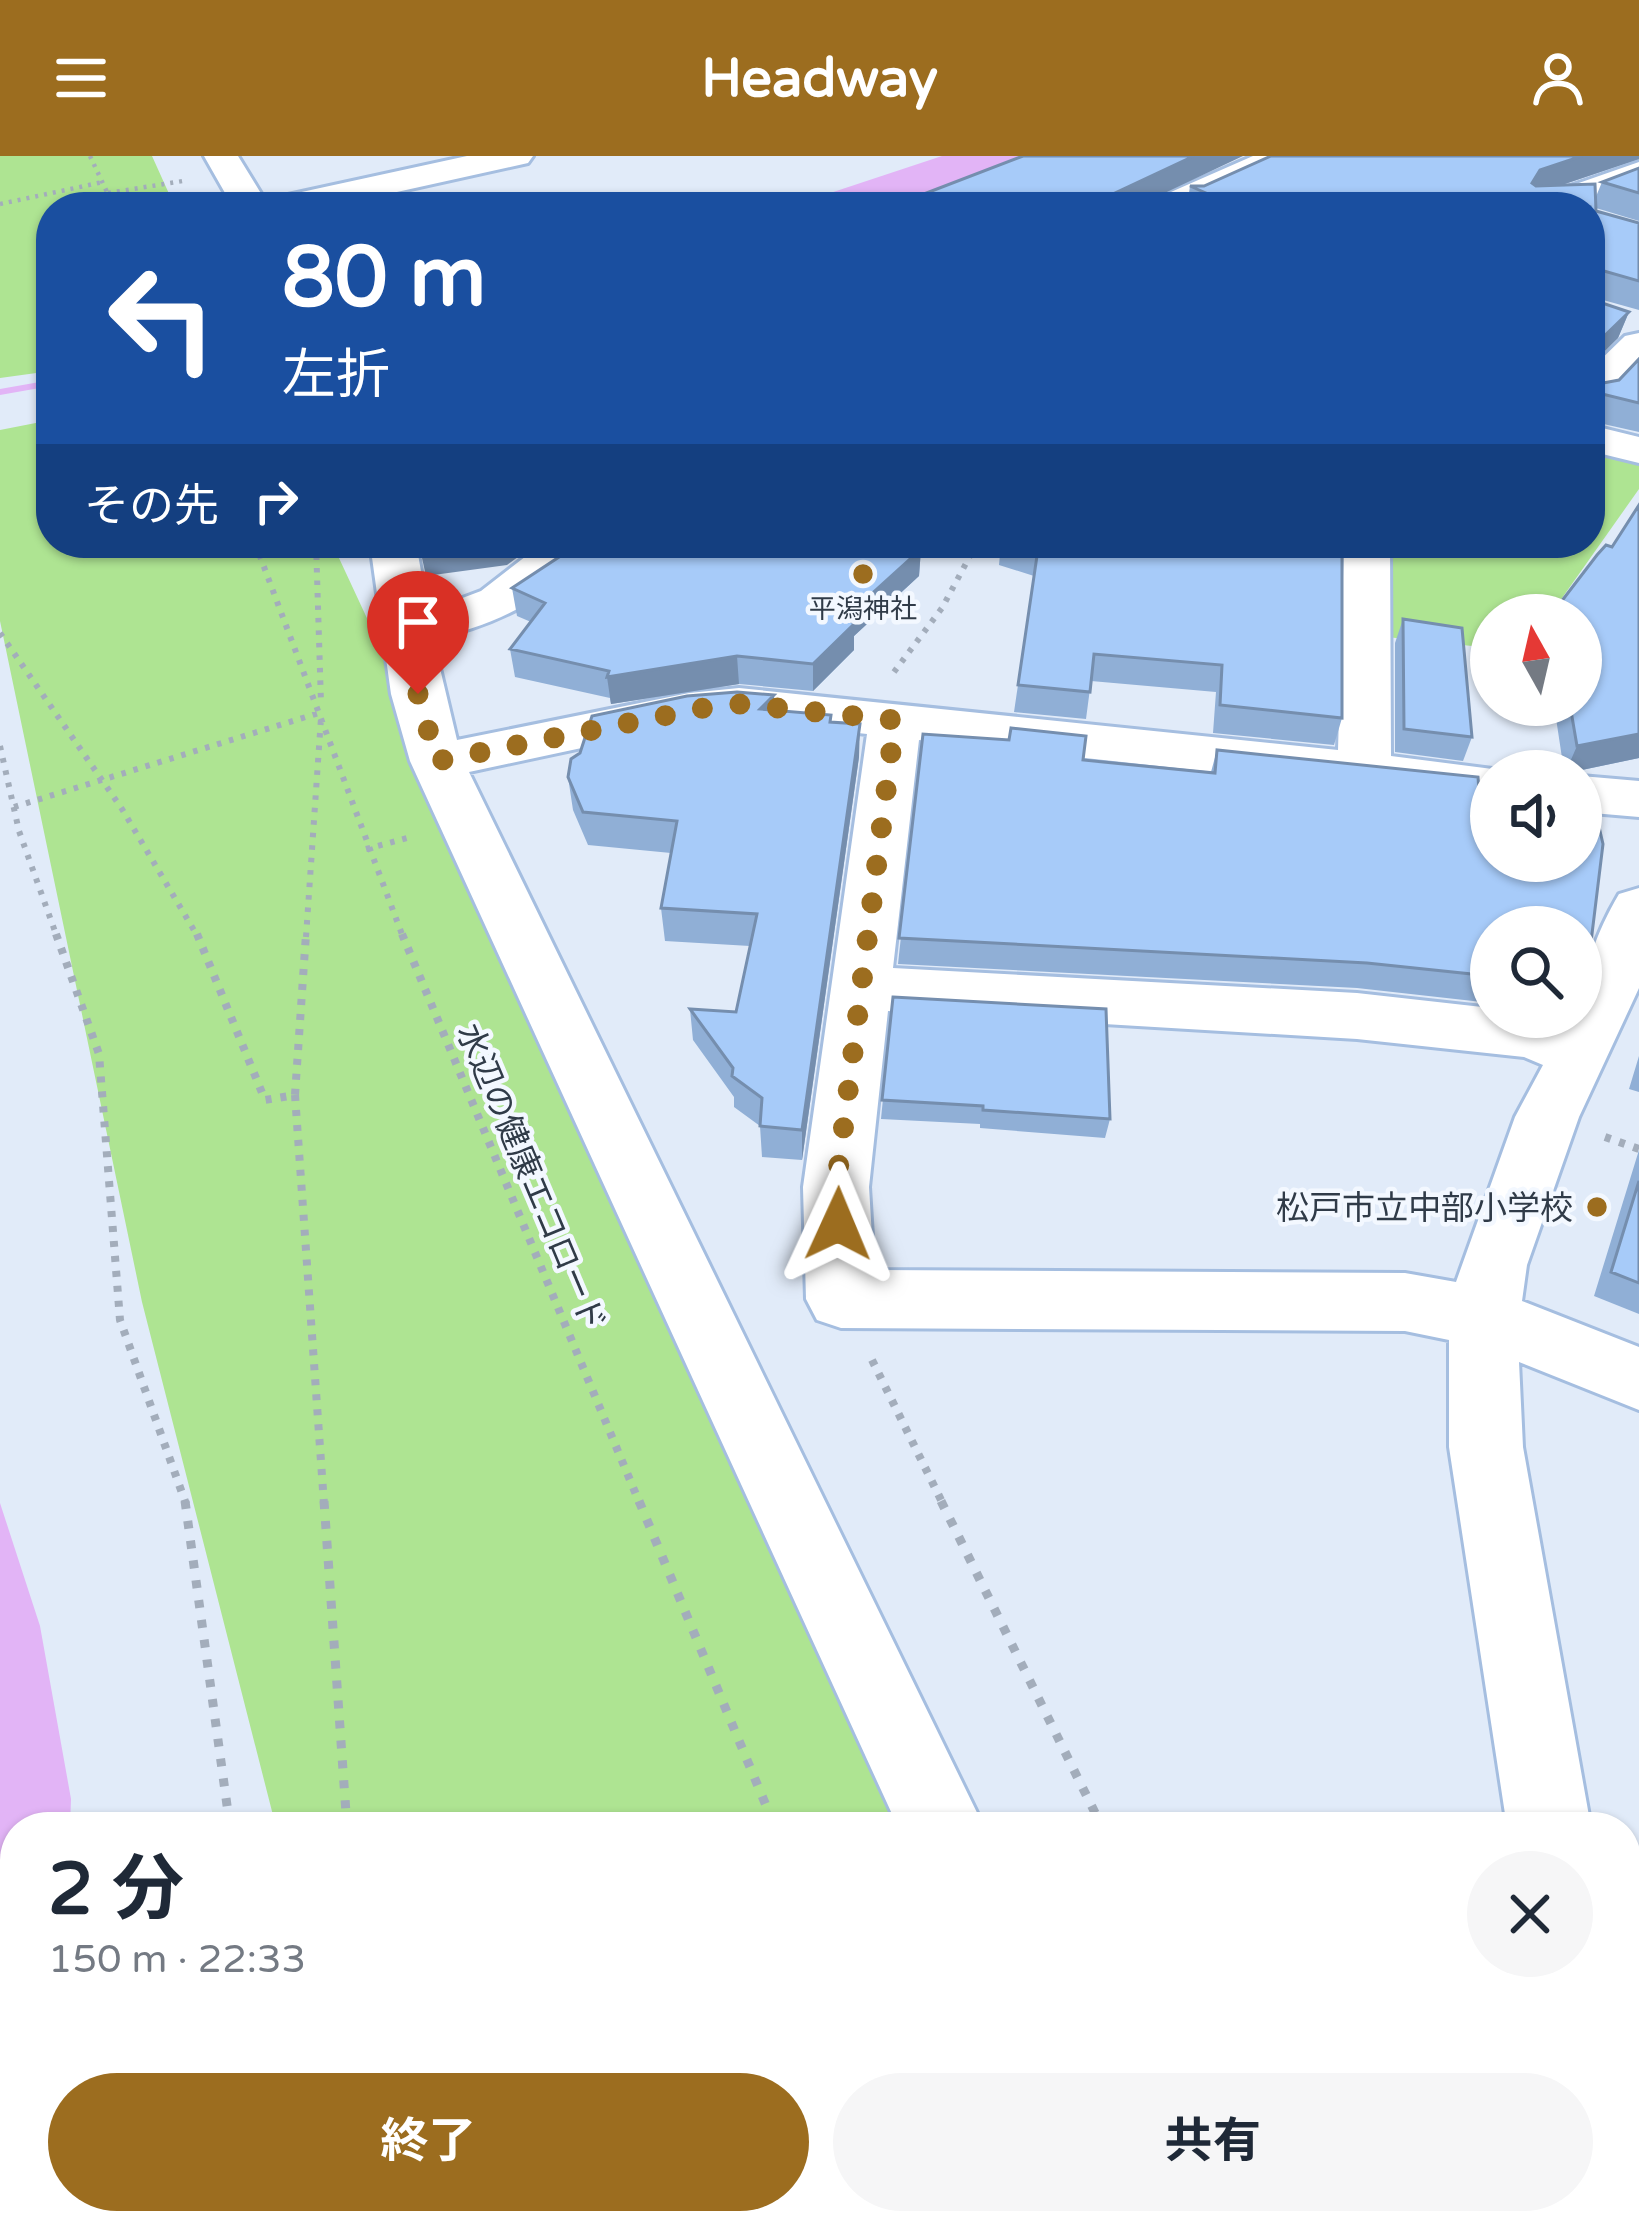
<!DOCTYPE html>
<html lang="ja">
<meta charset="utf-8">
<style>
body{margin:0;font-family:"Varela Round","Noto Sans JP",sans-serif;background:#f6f6f7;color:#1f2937;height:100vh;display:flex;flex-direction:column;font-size:45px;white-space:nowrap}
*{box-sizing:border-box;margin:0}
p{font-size:39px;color:#747a83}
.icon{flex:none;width:66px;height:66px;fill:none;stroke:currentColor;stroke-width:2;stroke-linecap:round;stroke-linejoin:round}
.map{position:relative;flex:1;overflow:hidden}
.sheet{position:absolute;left:0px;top:1656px;width:1641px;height:423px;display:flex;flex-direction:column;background:#fff;border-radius:48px 48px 0 0;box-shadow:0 3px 9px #0004}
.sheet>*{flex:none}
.hud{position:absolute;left:36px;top:36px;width:1569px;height:366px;border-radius:48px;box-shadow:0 3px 9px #0004;background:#1a4fa0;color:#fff;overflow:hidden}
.needle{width:78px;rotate:352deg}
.buttons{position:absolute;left:1470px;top:438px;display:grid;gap:24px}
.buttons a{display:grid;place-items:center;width:132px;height:132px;border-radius:50%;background:#fff;box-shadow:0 3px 9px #0004;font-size:60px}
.pin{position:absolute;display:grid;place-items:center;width:102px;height:102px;color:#fff;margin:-123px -51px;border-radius:50% 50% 50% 0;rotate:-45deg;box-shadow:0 0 12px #0007}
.pin .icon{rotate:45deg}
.me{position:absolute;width:132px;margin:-66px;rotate:1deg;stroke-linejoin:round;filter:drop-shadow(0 0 9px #0008)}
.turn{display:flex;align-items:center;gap:42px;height:252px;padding:0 48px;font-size:54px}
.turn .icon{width:156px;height:156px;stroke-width:2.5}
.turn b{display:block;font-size:84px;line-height:102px}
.then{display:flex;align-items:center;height:114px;padding:0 48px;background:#0003;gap:24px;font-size:45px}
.round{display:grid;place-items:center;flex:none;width:126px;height:126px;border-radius:63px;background:#f6f6f7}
.headline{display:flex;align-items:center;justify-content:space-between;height:204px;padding:0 48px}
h1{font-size:72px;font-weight:700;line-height:90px}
.button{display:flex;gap:24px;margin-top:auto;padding:24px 48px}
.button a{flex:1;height:138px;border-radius:72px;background:#9c6d1f;color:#fff;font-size:48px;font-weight:700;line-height:138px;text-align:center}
.button a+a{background:#f6f6f7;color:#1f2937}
header{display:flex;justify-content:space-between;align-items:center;height:156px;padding:0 48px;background:#9c6d1f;color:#fff;font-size:54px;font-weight:700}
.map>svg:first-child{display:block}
.green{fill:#aee492}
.water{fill:#e2b4f6}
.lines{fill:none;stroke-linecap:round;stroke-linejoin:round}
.stream{fill:#e2b4f6;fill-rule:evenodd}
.minor-casing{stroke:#a5bee0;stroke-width:6}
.path-far3{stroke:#a3adbb;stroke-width:4.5;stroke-dasharray:3 6;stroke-linecap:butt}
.path-far2{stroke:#a3adbb;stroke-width:6;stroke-dasharray:4.5 8;stroke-linecap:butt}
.path-far1{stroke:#a3adbb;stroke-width:8;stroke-dasharray:6 9;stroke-linecap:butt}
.path{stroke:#a3adbb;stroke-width:9;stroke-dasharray:8 12;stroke-linecap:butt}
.minor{fill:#fff;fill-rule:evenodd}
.wall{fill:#90afd6}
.shaded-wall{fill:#758eae}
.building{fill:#a7cbf9;stroke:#758eae;stroke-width:3}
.route{stroke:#9c6d1f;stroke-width:21;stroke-dasharray:0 37.8}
.poi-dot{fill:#9c6d1f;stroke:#f3f8ff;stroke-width:4.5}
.labels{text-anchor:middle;stroke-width:9;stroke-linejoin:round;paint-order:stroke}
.far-poi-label{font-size:27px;fill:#303b48;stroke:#f3f8ff}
.street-label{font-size:33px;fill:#303b48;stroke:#f3f8ff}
.poi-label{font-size:33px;fill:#303b48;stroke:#f3f8ff;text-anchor:end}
</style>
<header><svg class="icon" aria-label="menu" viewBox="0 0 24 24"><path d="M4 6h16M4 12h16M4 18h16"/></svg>Headway<svg class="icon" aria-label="person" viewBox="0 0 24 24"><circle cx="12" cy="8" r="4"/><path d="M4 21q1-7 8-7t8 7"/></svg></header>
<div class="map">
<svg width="1639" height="2078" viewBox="0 0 1639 2078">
<rect width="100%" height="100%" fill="#e1ebf9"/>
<path class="green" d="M0,0H152L175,51H51V215L0,222Z
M51,264V387H332L929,1671H276L142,1146L0,465V274Z
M1590,293L1639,305V333L1550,459H1491V492L1377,480L1382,387H1590Z
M466,2064H1112L1118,2078H473Z"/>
<path class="water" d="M942,0H1036L894,51H788Z
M0,1347L40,1470L71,1643L70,1671H15V2064H77L84,2078H0Z"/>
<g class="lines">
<path class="stream" d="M51,224V230L0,239V233Z"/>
<g class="minor-casing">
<path id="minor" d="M204,0H238L265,44L467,0H533L528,7L329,51H233Z
M1253,0H1299L1294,7L1198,51H1150L1155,43Z
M1639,6V29L1580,51H1528L1533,43Z
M1639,177V212L1605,247L1590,251V214L1625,180Z
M1590,269L1639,281V307L1590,295Z
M370,387H416L428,455L481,435L543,387H595C559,440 493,470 433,483L457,584L689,537L739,532L1338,594L1344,387H1390L1391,600L1508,615H1491V646L919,584L893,812L1357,837L1491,852V861H1544L1565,868L1568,861H1581C1581,818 1597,775 1619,738L1639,732V832L1579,961L1527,1109L1522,1145L1639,1191V1254L1519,1206L1523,1291L1591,1671H1507L1449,1291V1184L1405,1175L841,1172L817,1164L806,1143L803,1031L867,578L739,564L689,569L469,616L984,1671H898L410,605L391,538ZM888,855L1357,883L1524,901L1543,909L1515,961L1456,1126L1405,1117L874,1114L869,1031Z
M1581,620L1639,625V661L1581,656Z
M1626,1822L1639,1827V1936L1626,1930Z
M1084,2064H1181L1187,2078H1089Z"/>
</g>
<path class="path-far3" d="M90,0L114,51
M108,37L183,25
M0,48L103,26"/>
<path class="path-far2" d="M255,387L403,781
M316,387L321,547
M0,477L122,653L198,781
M894,516L942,452L977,387
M0,590L19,675L57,781
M14,651L322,556
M366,693L411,681
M306,781L321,562"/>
<path class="path-far1" d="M56,778L99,898L120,1164L186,1348
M197,778L265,944L295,939L306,778
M402,778L640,1348
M295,939L324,1348
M1605,981L1639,993
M872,1204L943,1348"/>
<path class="path" d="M185,1345L230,1671
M324,1345L347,1671
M639,1345L775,1671
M941,1345L1102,1671
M376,2064L382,2078
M943,2064L949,2078
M1296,2064L1303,2078"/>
<use href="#minor" class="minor"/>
</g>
<path class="wall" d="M1639,0V3L1559,30L1595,43L1602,26L1639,12V65L1596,52V55L1639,67V154L1596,142V145L1629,156L1618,182L1596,203L1598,228L1619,224L1639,203V276L1590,265V51H1187L1190,30Z
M1639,349V602L1577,615H1564L1554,549H1581L1612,391Z
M1001,387H1342V562L1334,589L1213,577L1216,536L1091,525L1086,563L1014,556L1034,420L999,409Z
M876,390L921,393L919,420L854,480V494L813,535L739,528L611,548L610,542L515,521L510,493L531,466L517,460L512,432L562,399Z
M1403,463L1472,581L1463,605L1395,596V487Z
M774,539L775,555L831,566L859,601L802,1004L762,1001L760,970L734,951V941L693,884L690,853L736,856L750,790L665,785L661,752L671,697L588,689L573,654L568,621L580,597Z
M1011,572L1086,580L1083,604L1211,616L1217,594L1478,621L1479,635L1491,637V705H1581V647L1594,649L1603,688L1591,786L1581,805V771H1491V847L1357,832L898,808L923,578L1009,584Z
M893,841L1110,963L1105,982L980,972V968L881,963Z
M1639,900V936L1629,933Z
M1639,994V1158L1594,1140Z"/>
<path class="shaded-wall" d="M1194,0H1243L1135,51H1085Z
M1582,0H1639V3L1532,39V27L1540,14Z
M1629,156L1618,182L1590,210L1596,188Z
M464,387H537L507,409L426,420L420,393Z
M921,393L919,420L854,480V494L813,535V508L844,463Z
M737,500L739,528L611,548L607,521Z
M774,539L775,572L760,553Z
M860,568L859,601L802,1004V974Z
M1639,578V602L1577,615H1566L1577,590Z"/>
<path class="building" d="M1023,0H1194L1085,51H890Z
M1271,0H1582L1540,14L1532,27L1536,30L1595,28L1596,55L1639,67V125L1597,113L1596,145L1629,156L1596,188L1598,228L1619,224L1639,203V247L1590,235V51H1238L1190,30H1204Z
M1639,12V37L1602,26Z
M1639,349V578L1577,590L1570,549H1581V459H1551L1597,399L1606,389L1612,391Z
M419,387H464L420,393Z
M572,387H874L876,390L921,393L844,463L855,467L813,508L737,500L607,521L609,515L510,493L545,447L512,432L562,399Z
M1020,387H1342V562L1220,549L1222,509L1094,498L1090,536L1018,529L1038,393Z
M1403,463L1462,472L1472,581L1404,573Z
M737,536L774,539L760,553L831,559L830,566L860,568L802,974L760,970L762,942L732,920L733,912L690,853L736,856L757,758L661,752L677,665L583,656L568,621L571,603L580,597L592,560L687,540Z
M1011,572L1086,580L1083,604L1215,617L1217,594L1478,621L1479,635L1491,637V705H1581V647L1594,649L1603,688L1591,786L1581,785V771H1491V820L1367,807L899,782L923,578L1009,584Z
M893,841L1106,853L1110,963L983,954V950L882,944Z
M1639,1025V1127L1611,1116Z"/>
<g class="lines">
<path class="route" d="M418,538L437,605L714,550L739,548L895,564L836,1031L838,1068"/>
</g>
<g class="poi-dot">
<circle cx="863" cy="418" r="12"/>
<circle cx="1597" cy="1051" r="12"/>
</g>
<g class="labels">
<g class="far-poi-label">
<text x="863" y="462">平潟神社</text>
</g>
<g class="street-label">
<text transform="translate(532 1021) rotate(67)" y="12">水辺の健康エコロード</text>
</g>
<g class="poi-label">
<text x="1573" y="1063">松戸市立中部小学校</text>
</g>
</g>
</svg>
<div class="buttons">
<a><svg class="needle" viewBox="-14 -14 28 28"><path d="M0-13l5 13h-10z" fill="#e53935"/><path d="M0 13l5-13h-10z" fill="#747a83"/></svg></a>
<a><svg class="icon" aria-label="sound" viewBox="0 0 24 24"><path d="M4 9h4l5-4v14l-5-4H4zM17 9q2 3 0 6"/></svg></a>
<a><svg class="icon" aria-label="search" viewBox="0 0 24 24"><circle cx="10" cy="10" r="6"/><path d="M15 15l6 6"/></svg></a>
</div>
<div class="pin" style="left:418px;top:538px;background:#d93025"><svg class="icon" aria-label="arrive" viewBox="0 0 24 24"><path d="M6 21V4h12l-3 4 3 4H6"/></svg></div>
<svg class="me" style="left:838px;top:1068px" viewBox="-20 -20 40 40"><path d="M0-17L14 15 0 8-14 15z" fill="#9c6d1f" stroke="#fff" stroke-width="4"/></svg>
<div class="hud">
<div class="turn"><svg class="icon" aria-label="left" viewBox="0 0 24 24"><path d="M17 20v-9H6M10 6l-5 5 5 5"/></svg><div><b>80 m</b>左折</div></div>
<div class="then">その先<svg class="icon" aria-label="right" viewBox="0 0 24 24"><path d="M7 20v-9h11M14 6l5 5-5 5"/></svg></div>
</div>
<section class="sheet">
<div class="headline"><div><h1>2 分</h1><p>150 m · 22:33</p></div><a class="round"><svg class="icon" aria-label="close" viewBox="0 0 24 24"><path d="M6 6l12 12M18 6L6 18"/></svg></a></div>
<div class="button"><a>終了</a><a>共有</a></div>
</section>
</div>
